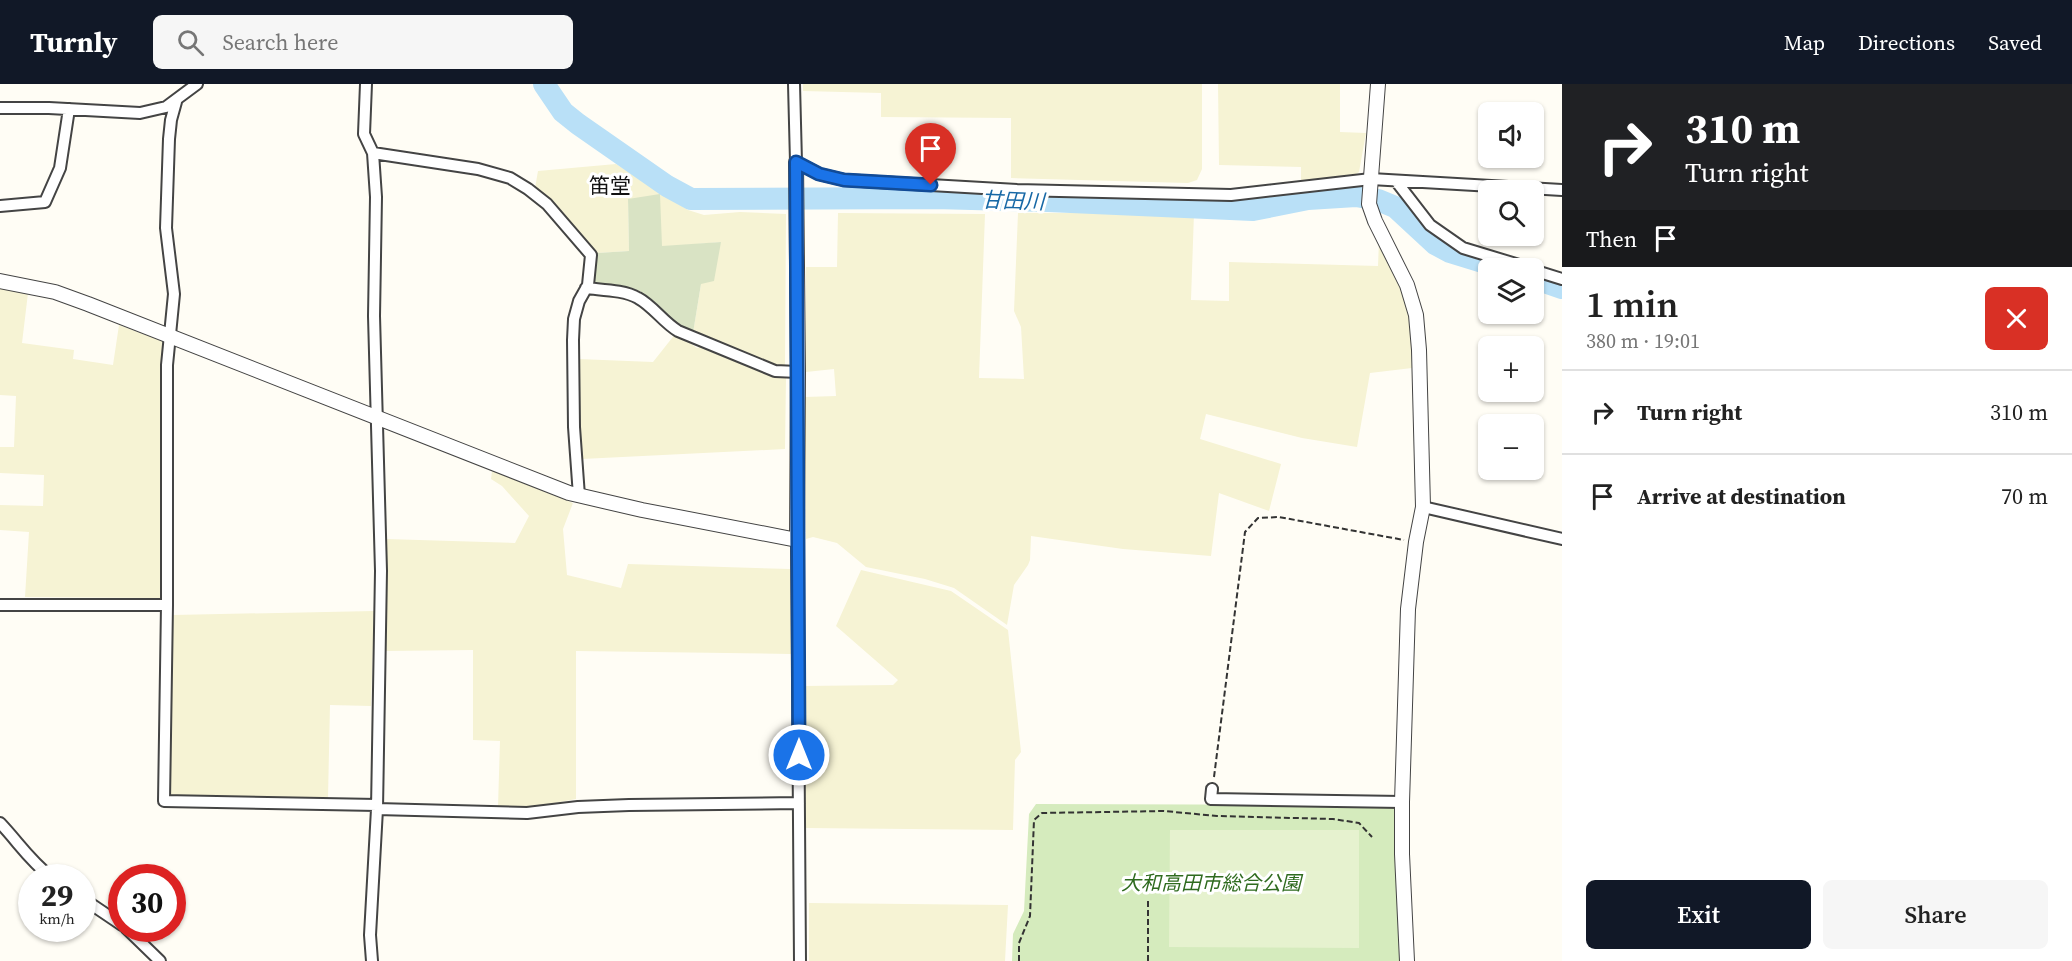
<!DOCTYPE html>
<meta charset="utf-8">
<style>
body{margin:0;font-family:"Source Serif 4","Noto Sans JP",serif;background:#f6f6f6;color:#222;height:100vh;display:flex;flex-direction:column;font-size:22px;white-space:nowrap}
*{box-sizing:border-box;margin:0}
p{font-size:20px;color:#767676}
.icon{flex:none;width:33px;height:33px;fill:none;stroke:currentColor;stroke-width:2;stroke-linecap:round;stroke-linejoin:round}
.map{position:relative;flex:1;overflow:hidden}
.sheet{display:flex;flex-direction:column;background:#fff;width:510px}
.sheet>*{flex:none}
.top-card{background:#202124;color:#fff;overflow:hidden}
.fabs{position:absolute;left:1478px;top:18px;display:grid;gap:12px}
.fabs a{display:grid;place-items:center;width:66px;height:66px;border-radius:9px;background:#fff;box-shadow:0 2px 4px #0004;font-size:30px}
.speed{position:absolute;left:18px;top:780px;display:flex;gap:12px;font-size:30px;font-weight:700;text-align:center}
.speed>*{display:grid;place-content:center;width:78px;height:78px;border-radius:50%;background:#fff;box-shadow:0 2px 4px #0004;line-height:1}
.speed small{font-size:15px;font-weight:400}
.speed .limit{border:9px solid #d22;background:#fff;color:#111}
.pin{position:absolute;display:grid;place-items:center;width:51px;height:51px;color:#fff;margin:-62px -26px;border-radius:50% 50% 50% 0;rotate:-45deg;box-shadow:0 0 6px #0007}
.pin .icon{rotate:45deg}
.me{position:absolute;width:66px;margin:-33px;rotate:0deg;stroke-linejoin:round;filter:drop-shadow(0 0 4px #0008)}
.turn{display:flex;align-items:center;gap:21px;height:126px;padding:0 24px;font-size:27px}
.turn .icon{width:78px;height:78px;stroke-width:2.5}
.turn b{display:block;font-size:42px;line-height:51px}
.then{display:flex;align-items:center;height:57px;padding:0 24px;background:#0003;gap:12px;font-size:22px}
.round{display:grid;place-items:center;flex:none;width:63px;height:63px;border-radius:9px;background:#f6f6f6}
.overview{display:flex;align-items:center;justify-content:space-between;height:102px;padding:0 24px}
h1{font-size:36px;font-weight:600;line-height:45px}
.cta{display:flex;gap:12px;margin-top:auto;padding:12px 24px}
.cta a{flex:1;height:69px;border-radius:9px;background:#111827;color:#fff;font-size:24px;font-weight:600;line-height:69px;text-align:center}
.cta a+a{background:#f6f6f6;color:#222}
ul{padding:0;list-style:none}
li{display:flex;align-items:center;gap:18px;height:84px;padding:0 24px;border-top:2px solid #e0e0e0}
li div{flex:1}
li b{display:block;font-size:22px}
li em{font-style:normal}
header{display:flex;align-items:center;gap:36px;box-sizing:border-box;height:84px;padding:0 30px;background:#111827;color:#fff}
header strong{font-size:28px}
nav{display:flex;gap:33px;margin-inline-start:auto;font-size:21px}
.search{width:420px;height:54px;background:#f6f6f6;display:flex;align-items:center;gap:15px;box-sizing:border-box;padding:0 21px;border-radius:9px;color:#767676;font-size:22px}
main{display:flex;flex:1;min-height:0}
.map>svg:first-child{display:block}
.farmland{fill:#f6f3d4}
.green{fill:#d5ebbd}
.cemetery{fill:#d9e3c4}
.pitch{fill:#e6f2cf}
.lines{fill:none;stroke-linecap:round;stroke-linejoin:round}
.river{stroke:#b9e0f7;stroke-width:22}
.minor-casing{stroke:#444;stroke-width:14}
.tertiary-casing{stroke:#444;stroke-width:16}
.path{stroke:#333;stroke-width:2;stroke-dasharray:6 3;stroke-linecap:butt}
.minor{stroke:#fff;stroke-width:10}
.tertiary{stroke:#fff;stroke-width:14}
.route-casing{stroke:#114b97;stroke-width:15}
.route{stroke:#1a73e8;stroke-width:10}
.labels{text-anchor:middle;stroke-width:6;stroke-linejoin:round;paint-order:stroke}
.park-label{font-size:20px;font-style:italic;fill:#2f6b1f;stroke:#fff}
.neighbourhood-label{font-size:21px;fill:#111;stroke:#fff}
.water-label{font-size:21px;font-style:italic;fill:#1768a6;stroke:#fff}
</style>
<header>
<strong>Turnly</strong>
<div class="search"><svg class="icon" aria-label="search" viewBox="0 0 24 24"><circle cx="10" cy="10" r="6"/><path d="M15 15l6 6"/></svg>Search here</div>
<nav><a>Map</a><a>Directions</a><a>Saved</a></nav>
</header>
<main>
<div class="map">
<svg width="1562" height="877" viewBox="0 0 1562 877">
<rect width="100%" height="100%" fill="#fffdf5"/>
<path class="farmland" d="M803,0H1202V85L1197,96L1188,99L1011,94V34L881,33V9L803,7Z
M1218,0H1340V48L1366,49L1359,88L1356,90L1301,98V83L1219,81Z
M616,80L688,126L704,131L740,128L786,130L785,282L779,283L763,278L693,249L701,200L721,158L662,163L628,115L629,167L597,169L581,155L553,117L535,104L538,87Z
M838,129L985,130L979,294L1024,295L1021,243L1014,227L1018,129H1194L1191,216L1229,217V178L1378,182L1379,157L1397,192L1410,229L1412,284L1370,289L1357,363L1302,354L1206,330L1200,355L1281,380L1269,427L1219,409L1211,472L1123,465L1031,452L1030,476L1028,481L1014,501L1007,541L954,504L925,495L866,483L837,459L813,453L806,455L805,313L836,312L834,285L806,288V183H837Z
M0,203L28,209L22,259L74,266L73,275L113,281L119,241L164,258L162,288L163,512L161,514L25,513L29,448L0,446V421L43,422L44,391L0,389V363H14L16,312L0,311Z
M676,249L697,264L704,261L786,292L785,365L582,375L579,339L578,275L653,278Z
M492,387L573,419L563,445L567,491L621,504L628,480L790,485L791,570L576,567V715L533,723H498L500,657L473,656V566L386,567V455L515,459L529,432L502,402L491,395Z
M861,486L951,507L1008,546L1021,668L1015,676L1013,746L806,744L803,602L893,601L898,596L836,542Z
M374,527L371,622L330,621L328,714H173L170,710L173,531Z
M809,819L1008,821L1005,877H809Z"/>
<path class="green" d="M1036,720L1398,721L1403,877H1012L1013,850L1024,827L1029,730Z"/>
<path class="cemetery" d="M660,110L662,162L721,158L714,197L701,200L693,249L673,237L640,207L595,200L594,195L597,169L629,167L628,115Z"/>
<path class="pitch" d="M1170,746H1359V864L1169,863Z"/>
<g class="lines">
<path class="river" d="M544,0L563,28L578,40L667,102L691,115L935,114L1048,117L1253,126L1308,115L1356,112L1378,116L1395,123L1435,160L1450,168L1502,184
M1533,194L1562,204"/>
<g class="minor-casing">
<path id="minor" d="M366,0L364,50L373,69L376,113L374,232L381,487L377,725L370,851L372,877
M794,0L796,78L819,90L844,96L1017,106L1231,111L1371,95L1562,106
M176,18L171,36L169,55L166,144L174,210L167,281V521L164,717L377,721
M0,24H49L140,29L166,23L197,0
M373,69L478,85L510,94L528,105L547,120L591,171L588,201L579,217L574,235L573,256L574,343L579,412
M1396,97L1430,141L1463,164L1529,184
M0,122L45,118L60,84L69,25
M1533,186L1562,195
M586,204C602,206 624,206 638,214C653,222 663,238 678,247L775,287L798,288
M1423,423L1562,455
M797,456L800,877
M0,521H167
M1212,705L1211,715L1402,718
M377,725L527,729L578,723L629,721L799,719
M0,739C19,759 29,776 52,794
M82,814L122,841
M126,844L160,877"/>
</g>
<g class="tertiary-casing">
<path id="tertiary" d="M1378,0L1369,120L1375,137L1407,201L1416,231L1419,266L1423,423L1416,458L1408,525L1402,718V770L1407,877
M0,197L55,208L88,220L569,409L642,426L797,456L798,288L796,78"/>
</g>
<path class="path" d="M1214,693L1245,448L1258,434L1279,433L1404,456
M1019,877V859L1030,832L1034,736L1042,729L1164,727L1217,732L1333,735L1359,739L1372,753
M1148,877V815"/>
<use href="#minor" class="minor"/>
<use href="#tertiary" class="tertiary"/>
</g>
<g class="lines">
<g class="route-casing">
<path id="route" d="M799,671L796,78L819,90L844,96L931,101"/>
</g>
<use href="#route" class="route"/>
</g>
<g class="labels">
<g class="park-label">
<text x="1211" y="806">大和高田市総合公園</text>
</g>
<g class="neighbourhood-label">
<text x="610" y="109">笛堂</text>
</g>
<g class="water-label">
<text transform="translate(1013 117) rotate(2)" y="7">甘田川</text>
</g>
</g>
</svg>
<div class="fabs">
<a><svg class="icon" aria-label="sound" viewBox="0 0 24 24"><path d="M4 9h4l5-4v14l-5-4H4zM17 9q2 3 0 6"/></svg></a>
<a><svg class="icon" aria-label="search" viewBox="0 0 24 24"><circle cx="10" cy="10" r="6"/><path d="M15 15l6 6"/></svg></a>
<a><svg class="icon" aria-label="layers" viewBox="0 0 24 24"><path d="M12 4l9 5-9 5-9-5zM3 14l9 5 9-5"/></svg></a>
<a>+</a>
<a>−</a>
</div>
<div class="speed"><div>29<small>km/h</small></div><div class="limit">30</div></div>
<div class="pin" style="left:931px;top:101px;background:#d93025"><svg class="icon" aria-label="arrive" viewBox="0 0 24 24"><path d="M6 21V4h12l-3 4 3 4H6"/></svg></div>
<svg class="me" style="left:799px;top:671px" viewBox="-20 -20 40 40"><circle r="17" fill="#1a73e8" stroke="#fff" stroke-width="3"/><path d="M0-11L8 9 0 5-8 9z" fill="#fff"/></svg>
</div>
<section class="sheet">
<div class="top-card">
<div class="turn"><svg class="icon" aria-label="right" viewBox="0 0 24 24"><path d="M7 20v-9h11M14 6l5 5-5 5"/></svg><div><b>310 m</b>Turn right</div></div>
<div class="then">Then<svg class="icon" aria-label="arrive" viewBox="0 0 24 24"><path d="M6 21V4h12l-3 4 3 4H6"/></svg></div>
</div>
<div class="overview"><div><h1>1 min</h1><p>380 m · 19:01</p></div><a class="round" style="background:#d93025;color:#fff"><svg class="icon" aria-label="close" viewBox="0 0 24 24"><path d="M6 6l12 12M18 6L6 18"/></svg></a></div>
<ul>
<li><svg class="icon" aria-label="right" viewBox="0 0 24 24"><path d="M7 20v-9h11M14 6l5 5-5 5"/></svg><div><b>Turn right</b></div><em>310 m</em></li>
<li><svg class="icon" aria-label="arrive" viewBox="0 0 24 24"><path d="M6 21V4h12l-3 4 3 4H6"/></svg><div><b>Arrive at destination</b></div><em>70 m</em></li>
</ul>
<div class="cta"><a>Exit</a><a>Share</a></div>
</section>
</main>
